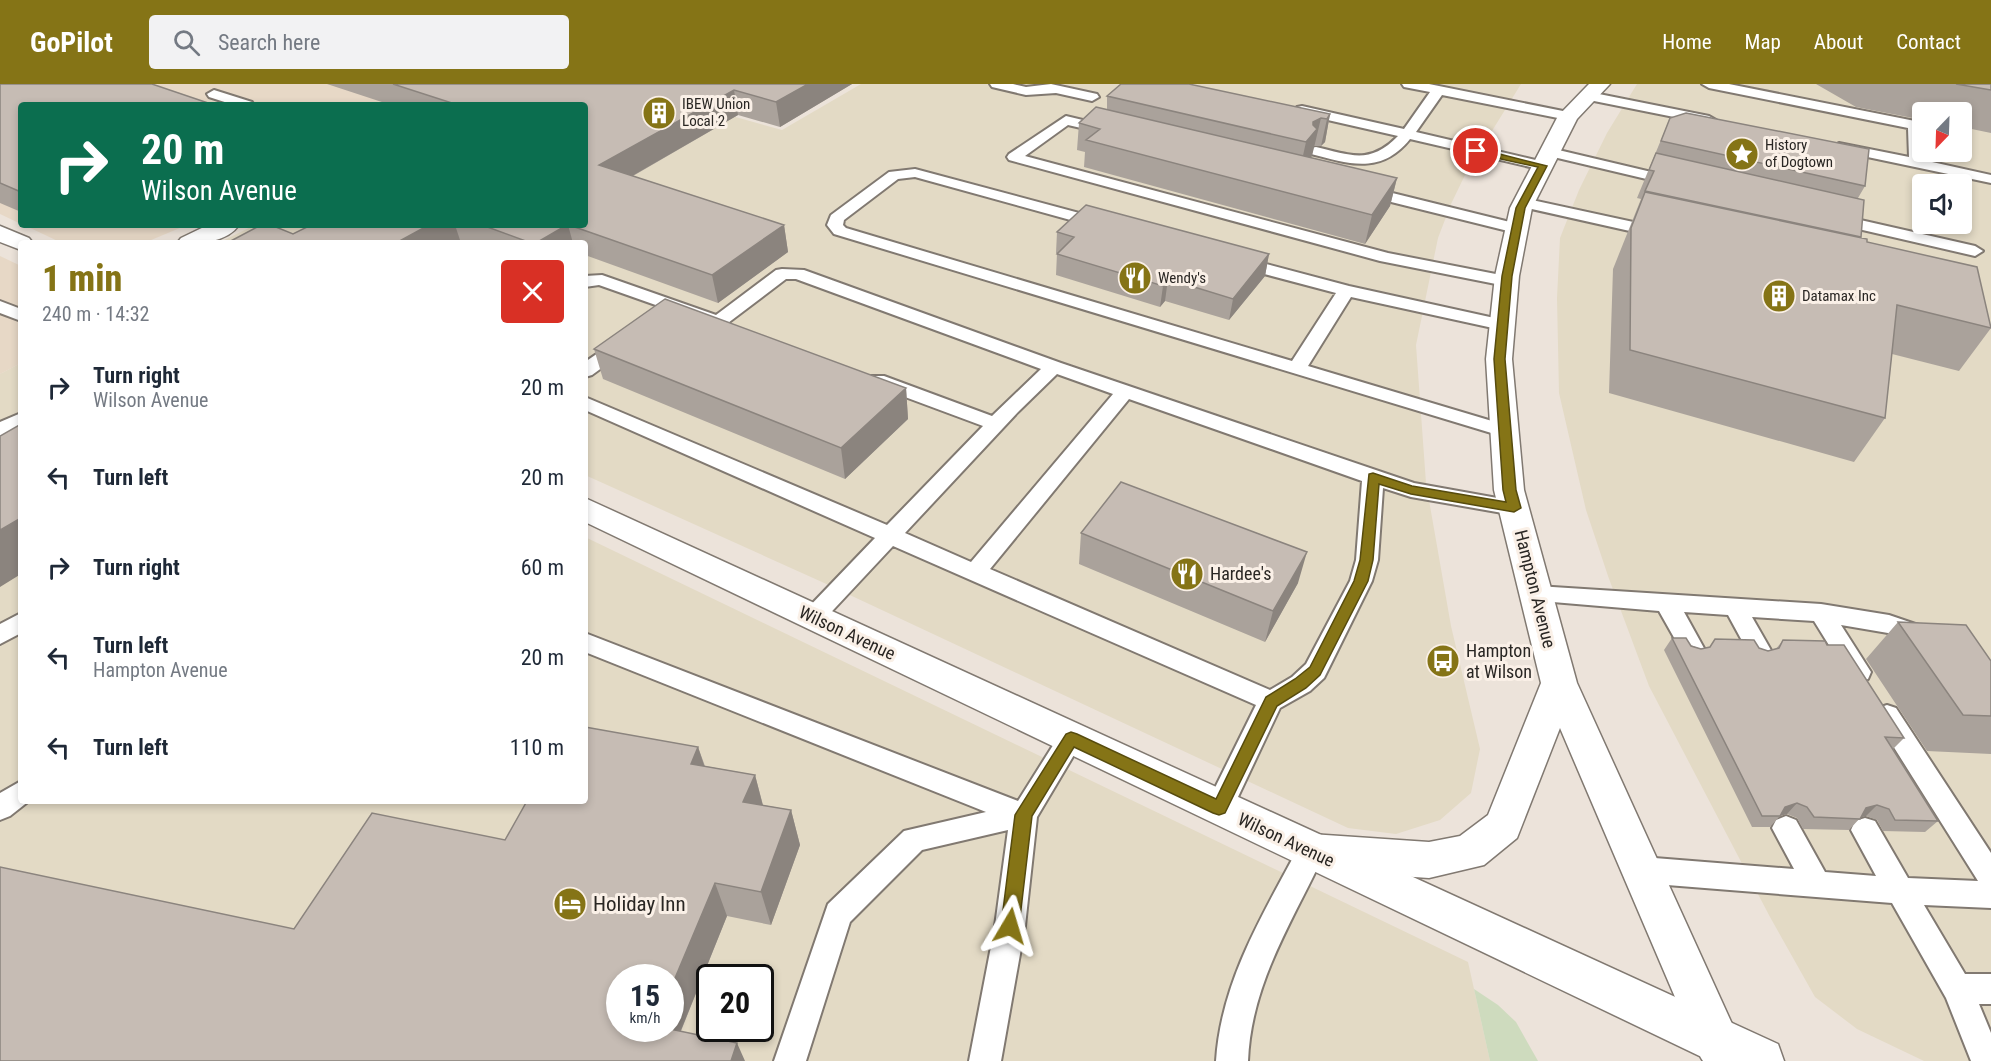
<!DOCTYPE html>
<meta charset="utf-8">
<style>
body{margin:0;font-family:"Roboto Condensed",sans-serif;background:#f2f2f3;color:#1f2937;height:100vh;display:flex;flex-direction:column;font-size:22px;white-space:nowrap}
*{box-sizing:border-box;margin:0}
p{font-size:20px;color:#747a83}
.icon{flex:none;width:33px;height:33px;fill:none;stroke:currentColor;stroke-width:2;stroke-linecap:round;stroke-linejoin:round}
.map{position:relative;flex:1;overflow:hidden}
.details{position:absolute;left:18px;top:156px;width:570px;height:564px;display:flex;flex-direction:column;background:#fff;border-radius:6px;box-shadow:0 3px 9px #0003}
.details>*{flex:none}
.banner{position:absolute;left:18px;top:18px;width:570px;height:126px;border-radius:6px;box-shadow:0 3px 9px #0003;background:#0b6e4f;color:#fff;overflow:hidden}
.needle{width:39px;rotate:203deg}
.controls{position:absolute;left:1912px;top:18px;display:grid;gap:12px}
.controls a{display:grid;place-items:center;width:60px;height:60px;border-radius:6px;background:#fff;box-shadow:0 3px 9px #0003;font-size:30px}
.speed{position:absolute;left:606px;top:880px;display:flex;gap:12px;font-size:30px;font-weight:700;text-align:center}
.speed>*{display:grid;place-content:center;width:78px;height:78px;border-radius:50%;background:#fff;box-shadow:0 3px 9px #0003;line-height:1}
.speed small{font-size:15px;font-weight:400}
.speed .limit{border:3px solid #111;border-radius:9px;background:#fff;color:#111}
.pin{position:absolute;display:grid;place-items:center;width:51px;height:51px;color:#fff;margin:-26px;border:3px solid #fff;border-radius:50%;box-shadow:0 2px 6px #0007}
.me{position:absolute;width:66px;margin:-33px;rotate:7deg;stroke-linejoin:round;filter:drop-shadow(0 0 4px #0008)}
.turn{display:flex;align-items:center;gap:21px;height:126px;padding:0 24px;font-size:27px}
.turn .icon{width:78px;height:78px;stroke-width:2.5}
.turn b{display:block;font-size:42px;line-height:51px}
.round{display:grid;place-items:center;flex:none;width:63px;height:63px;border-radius:6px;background:#f2f2f3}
.head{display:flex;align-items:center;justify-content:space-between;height:102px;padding:0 24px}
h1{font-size:36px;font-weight:800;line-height:45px;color:#857416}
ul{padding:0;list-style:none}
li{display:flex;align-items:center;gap:18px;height:90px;padding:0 24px}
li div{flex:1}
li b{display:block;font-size:22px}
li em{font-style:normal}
header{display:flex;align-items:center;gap:36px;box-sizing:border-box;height:84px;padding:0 30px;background:#857416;color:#fff}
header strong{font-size:28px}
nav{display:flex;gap:33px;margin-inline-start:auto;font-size:21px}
.search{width:420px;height:54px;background:#f2f2f3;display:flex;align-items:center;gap:15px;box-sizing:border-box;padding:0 21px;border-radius:6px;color:#747a83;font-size:22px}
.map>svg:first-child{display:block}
.commercial{fill:#e3dac5;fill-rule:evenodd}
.industrial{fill:#e7d8c6}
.green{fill:#cedbbe}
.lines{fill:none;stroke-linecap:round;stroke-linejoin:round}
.service-casing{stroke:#817971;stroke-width:4}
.minor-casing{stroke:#817971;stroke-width:3}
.primary-casing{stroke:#817971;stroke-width:3}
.service{fill:#fff;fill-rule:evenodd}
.minor{fill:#fff;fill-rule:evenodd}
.primary{fill:#fff;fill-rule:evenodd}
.wall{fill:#aaa29b}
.shaded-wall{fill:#8b847e}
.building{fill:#c6bcb4;stroke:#8b847e;stroke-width:1.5}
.route{fill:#857416;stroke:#564b0e;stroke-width:1.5}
.labels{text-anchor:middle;stroke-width:6;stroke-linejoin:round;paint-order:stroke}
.far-poi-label{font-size:15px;fill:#292623;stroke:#faf0e7;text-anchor:start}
.poi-label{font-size:18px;fill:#292623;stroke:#faf0e7;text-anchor:start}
.street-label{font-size:18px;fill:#292623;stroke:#faf0e7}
.near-poi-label{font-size:21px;fill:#292623;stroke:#faf0e7;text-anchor:start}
</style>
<header>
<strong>GoPilot</strong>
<div class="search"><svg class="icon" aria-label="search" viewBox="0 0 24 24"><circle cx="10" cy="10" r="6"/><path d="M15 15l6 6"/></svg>Search here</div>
<nav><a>Home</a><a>Map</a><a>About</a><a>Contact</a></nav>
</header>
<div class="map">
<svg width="1991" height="977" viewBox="0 0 1991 977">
<rect width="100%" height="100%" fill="#ece3da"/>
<path class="commercial" d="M618,0L782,46L861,0H1521L1466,89L1451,120L1438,154L1416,261L1426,399L1451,542L1480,665L1471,709L1440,736L1396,750L1348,744L822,498L585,391V159H218L255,141H585V21Z
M1637,0H1991V977H1924L1857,945L1815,913L1770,833L1649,602L1608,492L1586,426L1559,309L1557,214L1560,154L1579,106L1607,49ZM1923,28H1962V68H1923ZM1923,100H1962V140H1923Z
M21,279V717H585V453L1468,878L1490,977H0V290ZM620,894H670V945H620ZM710,894H760V945H710Z"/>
<path class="industrial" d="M0,0H497L451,21H21V140L0,130Z
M24,141H187L144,159H62Z
M0,172L21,182V279L0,290Z"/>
<path class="green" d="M1474,905L1498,921L1516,938L1538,977H1490Z"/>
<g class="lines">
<g class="service-casing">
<path id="service" d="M990,0H1013L1026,3L1051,0L1097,10L1099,13L1092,17L1056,9L1026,11L992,3Z
M1402,0H1429L1568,28L1575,32L1568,36L1442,11L1416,48L1548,79L1550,82L1548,85L1543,86L1410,55C1381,91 1350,80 1311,70L1309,67L1311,64L1316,63C1351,71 1370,81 1398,52L1297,29L1295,26L1297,23L1302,22L1404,45L1430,8L1404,3Z
M1702,0H1729L1920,38L1923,76L1991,91V99L1839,67L1832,63L1839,59L1909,73L1908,44L1709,4Z
M214,6L252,18L254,21H234L209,13L207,10Z
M1589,8L1709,32L1716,36L1709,40L1584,15L1582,12Z
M1066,32L1112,43L1114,46L1107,50L1068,41L1025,72L1388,169L1506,192L1514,197L1506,202L1380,177L1009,76L1007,73L1009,70Z
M1550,64L1681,95L1683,98L1676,102L1545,71L1543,68Z
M915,85L1109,137L1111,140L1103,145L915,93L898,95L844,136L843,141L846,144L1292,277L1336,209L1230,181L1228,177L1230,173L1236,172L1349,202L1508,237L1511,241L1508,245L1502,246L1351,213L1308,282L1512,343L1515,347L1512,351L1505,353L1498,351L834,150L827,141L831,131L889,88Z
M1364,102L1522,141L1524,144L1516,149L1359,110L1356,107L1359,104Z
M1523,114L1661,144L1669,149L1661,154L1518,122L1515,119L1518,116Z
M1834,130L1975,162L1983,167L1975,172L1828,138L1826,135L1828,132Z
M782,185L804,186L1061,279L1414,399L1514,417L1522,419L1525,424L1522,429L1514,431L1411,413L1383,404L1378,476L1372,497L1324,594L1310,607L1280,624L1229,732L1219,736L1209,732L1205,724L1256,621L893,462L821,539L813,542L805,539L801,533L805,527L875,454L585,326V313L887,441L983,342L870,300L868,296L870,292H884L992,332L1041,285L796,195H786L724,242L718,243L599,201L585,203V192L602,191L716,231L776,186ZM1057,290L1113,310L971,478L905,449L1018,328ZM1129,315L1362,397L1356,476L1350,497L1306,580L1292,593L1270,606L990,485Z
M0,217L21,225V237L0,229Z
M623,255L629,256L632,260L629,264L592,291L585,293V278L617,256Z
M21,329V343L0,352V338Z
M1537,502L1821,520L1889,531L1930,545L1934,551L1930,557L1922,560L1888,549L1841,541L1871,588L1868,595L1859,598L1850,595L1814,537L1752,533L1772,568L1768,575L1760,577L1752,575L1728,531L1684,528L1705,566L1701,573L1693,575L1685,573L1659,527L1529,516L1526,510L1529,504Z
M21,529V549L0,560V540Z
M585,549L1018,717L1062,647L1071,643L1080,647L1084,654L1037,733L1025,842L1001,977H969L995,842L1008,746L922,766L850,838L806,977H774L828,820L904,747L986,728L585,568Z
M1887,621L1896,624L1991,769V824L1924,821L1965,890H1991V920H1979L1991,949V977H1971L1946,914L1892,819L1642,799L1632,795L1628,786L1632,777L1642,773L1794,785L1772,744L1776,736L1786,732L1796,736L1825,788L1876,792L1851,746L1855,737L1865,734L1875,737L1908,794L1978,797L1878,638L1874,631L1878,624Z
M21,697V717H29L10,732L0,736V709Z
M1311,756L1321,759L1325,768C1293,837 1251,899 1248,977H1216C1221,897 1264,828 1301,759Z"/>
</g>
<g class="minor-casing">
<path id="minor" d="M208,141H239C226,160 197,159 177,159L181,154Z
M0,142L29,154L33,159H21V166L0,158Z
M585,414L1778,960L1784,977H1710L585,438Z"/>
</g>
<g class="primary-casing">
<path id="primary" d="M1589,0H1610L1577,35L1532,124L1519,192L1512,275L1524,406L1577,599L1733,942L1752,960L1758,977H1703L1701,974L1560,644L1517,754L1484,781L1429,794L1311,786L1297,781L1291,768L1297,755L1311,750L1429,758L1460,752L1488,731L1541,599L1494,406L1486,275L1495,192L1510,124L1558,32Z"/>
</g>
<use href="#service" class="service"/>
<use href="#minor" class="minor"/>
<use href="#primary" class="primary"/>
</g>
<path class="wall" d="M0,0L21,21V128L0,119Z
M327,0H852L780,43L738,31L633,92L784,141L788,168L718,219L585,171V159H468L460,156L456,159H227L293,150L311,141H585V21H391Z
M1816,0H1991V49L1962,43V28H1923V36L1856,23Z
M1107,12L1330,30L1325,58L1321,62H1314L1311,74L1397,94L1390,122L1365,160L1084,83L1085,68L1077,66L1079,39L1107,25Z
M1670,34L1865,102L1858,114L1861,154L1991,242V244L1959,287L1892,270L1885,334L1854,378L1609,309L1613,185L1641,115L1637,114Z
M1057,148L1269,170L1265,192L1229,236L1165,217L1160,223L1056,191L1057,169H1056Z
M594,265L906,304L908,335L845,395L603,295Z
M1081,449L1298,499L1265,558L1079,480Z
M1898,538L1991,577V670L1927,667L1866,575Z
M1672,554L1701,565L1709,564L1715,555L1759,564L1768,567L1776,565L1783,556L1904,654L1893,665L1938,737L1925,748L1883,747L1877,736L1866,732L1861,733L1849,746L1803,745L1797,734L1787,730L1780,732L1770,743H1752L1664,566Z
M698,663L705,682L755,691L763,721L791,726L800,761L771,841L727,832L681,947L294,845L505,756Z"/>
<path class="shaded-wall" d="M808,0H852L780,43L776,18Z
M734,6L738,31L606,107L599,81Z
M1330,30L1325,58L1321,62L1327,35Z
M1321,34L1312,72L1300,85L1306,58L1313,38Z
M1397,94L1390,122L1365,160L1372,131Z
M429,141H455L460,156L456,159H396Z
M567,141H568L573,159H536Z
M784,141L788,168L718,219L712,191Z
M1269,170L1265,192L1229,236L1233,215Z
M1168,195L1165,217L1160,223L1163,202Z
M906,304L908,335L845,395L841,364Z
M21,434V490L0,503V446Z
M1307,468L1298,499L1265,558L1273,527Z
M698,663L710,699L691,680Z
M755,691L764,726L743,718Z
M1797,719L1787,730L1780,732L1785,723Z
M1877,721L1866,732L1854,735L1866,724Z
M791,726L800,761L771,841L761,808Z
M715,799L727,832L671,971L670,906Z
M737,959L745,977H731Z"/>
<path class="building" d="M0,0H152L214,21H21V108L0,99Z
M393,0H808L776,18L734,6L599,81L784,141L712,191L569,141H585V21H458Z
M1121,0H1189L1330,30L1327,35L1321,34L1313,38V41L1317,45L1306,58L1107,12Z
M1956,0H1991V6Z
M1096,23L1397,94L1372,131L1086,56L1100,45L1079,39Z
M1686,29L1869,65L1865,102L1661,57L1670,34Z
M1656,69L1864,116L1861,153L1645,107L1654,87L1649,86Z
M1645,108L1867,155V158L1977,183L1991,244L1897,221L1885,334L1630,266L1631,144Z
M1086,121L1269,170L1233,215L1168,195L1163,202L1057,170L1074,153L1057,148Z
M261,141H271L293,150L311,141H429L396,159H227Z
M482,141H567L536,159H531Z
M665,215L906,304L841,364L594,265Z
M21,340V434L0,446V352Z
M1121,398L1307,468L1273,527L1081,449Z
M1898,538L1966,541L1991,577V632L1963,631Z
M1672,554H1686L1691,562L1701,565L1710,563L1715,555L1754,556L1759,564L1768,567L1779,564L1783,556L1825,557L1827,561H1844L1904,654L1885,653L1938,737L1895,736L1889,725L1877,721L1866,724L1860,735L1814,733L1807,723L1797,719L1785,723L1780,732H1762Z
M585,643L698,663L691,680L755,691L743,718L791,726L761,808L715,799L670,906V894H620V945H670L737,959L731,977H0V783L294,845L372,729L505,756L527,717H585Z"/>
<path class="route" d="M1476,64L1547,82L1525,124L1512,192L1505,275L1516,406L1521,424L1514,428L1411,410L1379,400L1373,476L1368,497L1320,591L1306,604L1277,622L1225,729L1219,731L1213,729L1074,663L1032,732L1019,842L1017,848L1010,850L1004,848L1001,842L1015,731L1066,650L1071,648L1077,650L1216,715L1266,613L1295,595L1310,583L1354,497L1360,476L1369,390L1373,389L1412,402L1506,418L1503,406L1494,275L1502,192L1516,124L1538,83L1473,69V65Z"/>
<defs>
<g id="building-disc" transform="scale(1.725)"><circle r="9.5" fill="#857416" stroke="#faf0e7"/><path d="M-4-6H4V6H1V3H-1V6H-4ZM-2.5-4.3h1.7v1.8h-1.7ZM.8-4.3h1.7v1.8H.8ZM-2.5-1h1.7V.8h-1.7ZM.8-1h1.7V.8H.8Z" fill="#fff"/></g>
<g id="sight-disc" transform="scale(1.725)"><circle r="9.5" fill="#857416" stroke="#faf0e7"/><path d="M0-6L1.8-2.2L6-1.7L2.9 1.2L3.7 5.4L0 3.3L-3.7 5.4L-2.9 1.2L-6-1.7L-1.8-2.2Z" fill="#fff"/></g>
<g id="restaurant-disc" transform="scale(1.725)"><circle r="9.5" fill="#857416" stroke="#faf0e7"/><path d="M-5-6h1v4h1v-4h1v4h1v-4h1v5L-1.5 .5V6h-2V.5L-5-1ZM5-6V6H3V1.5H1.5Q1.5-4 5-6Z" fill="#fff"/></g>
<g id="bus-disc" transform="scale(1.725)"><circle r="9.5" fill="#857416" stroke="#faf0e7"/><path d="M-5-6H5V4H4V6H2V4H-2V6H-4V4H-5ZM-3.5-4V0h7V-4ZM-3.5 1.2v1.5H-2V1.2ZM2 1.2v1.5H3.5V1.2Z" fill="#fff"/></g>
<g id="hotel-disc" transform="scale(1.725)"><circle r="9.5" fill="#857416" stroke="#faf0e7"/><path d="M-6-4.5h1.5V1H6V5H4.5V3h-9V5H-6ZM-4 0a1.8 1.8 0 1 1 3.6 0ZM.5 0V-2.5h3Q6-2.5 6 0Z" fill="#fff"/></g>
</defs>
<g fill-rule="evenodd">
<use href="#building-disc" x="659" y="29"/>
<use href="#sight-disc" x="1742" y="70"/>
<use href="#restaurant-disc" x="1135" y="194"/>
<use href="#building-disc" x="1779" y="212"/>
<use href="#restaurant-disc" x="1187" y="490"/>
<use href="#bus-disc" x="1443" y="577"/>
<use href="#hotel-disc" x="570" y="820"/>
</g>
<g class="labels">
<g class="far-poi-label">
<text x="682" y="25">IBEW Union<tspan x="682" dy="17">Local 2</tspan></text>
<text x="1765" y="66">History<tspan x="1765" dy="17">of Dogtown</tspan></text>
<text x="1158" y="199">Wendy's</text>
<text x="1802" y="217">Datamax Inc</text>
</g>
<g class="poi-label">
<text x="1210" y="496">Hardee's</text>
<text x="1466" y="573">Hampton<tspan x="1466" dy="21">at Wilson</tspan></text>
</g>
<g class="street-label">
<text transform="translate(1535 505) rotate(76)" y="6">Hampton Avenue</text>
<text transform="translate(847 549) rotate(25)" y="6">Wilson Avenue</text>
<text transform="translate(1286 756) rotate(25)" y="6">Wilson Avenue</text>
</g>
<g class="near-poi-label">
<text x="593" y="827">Holiday Inn</text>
</g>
</g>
</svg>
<div class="controls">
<a><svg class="needle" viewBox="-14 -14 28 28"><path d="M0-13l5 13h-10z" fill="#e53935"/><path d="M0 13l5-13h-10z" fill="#747a83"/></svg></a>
<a><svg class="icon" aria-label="sound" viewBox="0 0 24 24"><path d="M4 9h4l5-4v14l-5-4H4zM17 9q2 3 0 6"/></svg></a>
</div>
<div class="speed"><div>15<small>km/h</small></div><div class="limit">20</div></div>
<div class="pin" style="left:1476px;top:67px;background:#d93025"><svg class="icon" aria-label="arrive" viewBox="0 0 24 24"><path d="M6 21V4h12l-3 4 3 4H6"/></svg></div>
<svg class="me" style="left:1010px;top:842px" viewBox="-20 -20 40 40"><path d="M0-17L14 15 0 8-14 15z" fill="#857416" stroke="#fff" stroke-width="4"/></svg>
<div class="banner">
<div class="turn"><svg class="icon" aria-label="right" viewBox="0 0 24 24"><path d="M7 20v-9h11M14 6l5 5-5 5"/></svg><div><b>20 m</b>Wilson Avenue</div></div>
</div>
<section class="details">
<div class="head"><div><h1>1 min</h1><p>240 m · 14:32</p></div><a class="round" style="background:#d93025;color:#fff"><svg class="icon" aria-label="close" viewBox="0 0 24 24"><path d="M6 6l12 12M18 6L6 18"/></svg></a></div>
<ul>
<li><svg class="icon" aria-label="right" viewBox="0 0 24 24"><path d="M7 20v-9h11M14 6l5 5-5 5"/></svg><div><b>Turn right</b><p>Wilson Avenue</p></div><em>20 m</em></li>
<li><svg class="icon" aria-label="left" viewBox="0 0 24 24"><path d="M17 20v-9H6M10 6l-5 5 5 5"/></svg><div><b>Turn left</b></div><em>20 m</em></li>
<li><svg class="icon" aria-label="right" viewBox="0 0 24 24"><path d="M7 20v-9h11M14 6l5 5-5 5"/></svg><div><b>Turn right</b></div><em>60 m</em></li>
<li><svg class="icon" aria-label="left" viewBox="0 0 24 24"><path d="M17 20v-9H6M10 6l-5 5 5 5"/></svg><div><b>Turn left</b><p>Hampton Avenue</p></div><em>20 m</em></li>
<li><svg class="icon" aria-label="left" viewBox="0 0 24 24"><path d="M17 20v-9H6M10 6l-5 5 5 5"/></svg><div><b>Turn left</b></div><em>110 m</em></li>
</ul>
</section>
</div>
